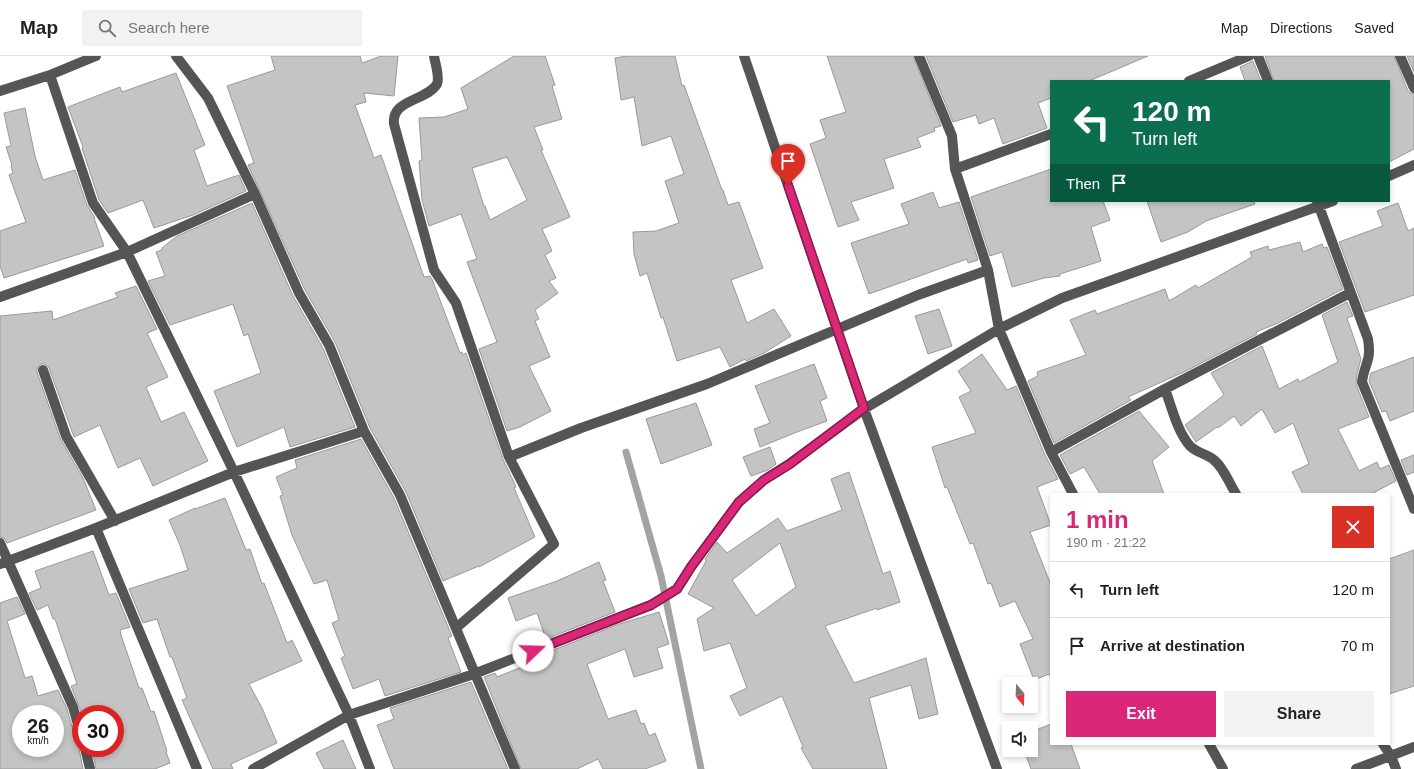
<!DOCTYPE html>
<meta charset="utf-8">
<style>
body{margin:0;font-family:Arial,sans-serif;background:#f2f2f2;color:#222;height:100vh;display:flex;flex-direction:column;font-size:15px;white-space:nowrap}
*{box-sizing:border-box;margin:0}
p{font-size:13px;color:#767676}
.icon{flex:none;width:22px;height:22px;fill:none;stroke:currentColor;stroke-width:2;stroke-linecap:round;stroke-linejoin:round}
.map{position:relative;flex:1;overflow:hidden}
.panel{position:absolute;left:1050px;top:437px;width:340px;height:252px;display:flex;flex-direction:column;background:#fff;border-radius:0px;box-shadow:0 2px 6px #0003}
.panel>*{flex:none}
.hud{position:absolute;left:1050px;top:24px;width:340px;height:122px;border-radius:0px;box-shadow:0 2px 6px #0003;background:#0b6e4f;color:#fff;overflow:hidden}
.needle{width:26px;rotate:161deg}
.controls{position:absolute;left:1002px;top:621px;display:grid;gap:8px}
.controls a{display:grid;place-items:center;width:36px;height:36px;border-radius:0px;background:#fff;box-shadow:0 2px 6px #0003;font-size:20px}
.speed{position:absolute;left:12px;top:649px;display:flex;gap:8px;font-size:20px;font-weight:700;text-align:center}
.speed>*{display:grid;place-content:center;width:52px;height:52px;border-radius:50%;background:#fff;box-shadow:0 2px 6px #0003;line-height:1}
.speed small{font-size:10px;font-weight:400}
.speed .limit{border:6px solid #d22;background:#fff;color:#111}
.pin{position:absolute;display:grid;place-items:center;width:34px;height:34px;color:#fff;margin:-41px -17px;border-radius:50% 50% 50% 0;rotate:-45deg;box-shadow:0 0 4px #0007}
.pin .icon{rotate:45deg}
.me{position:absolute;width:44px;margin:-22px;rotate:69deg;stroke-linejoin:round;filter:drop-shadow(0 0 3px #0008)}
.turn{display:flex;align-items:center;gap:14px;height:84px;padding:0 16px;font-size:18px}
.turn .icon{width:52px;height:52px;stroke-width:2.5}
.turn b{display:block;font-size:28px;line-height:34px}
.then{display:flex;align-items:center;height:38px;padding:0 16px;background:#0003;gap:8px;font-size:15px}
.round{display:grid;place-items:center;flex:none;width:42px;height:42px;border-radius:0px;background:#f2f2f2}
.head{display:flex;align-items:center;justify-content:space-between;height:68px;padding:0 16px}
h1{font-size:24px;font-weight:800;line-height:30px;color:#db2777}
.button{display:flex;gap:8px;margin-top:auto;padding:8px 16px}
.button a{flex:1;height:46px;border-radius:0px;background:#db2777;color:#fff;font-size:16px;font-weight:800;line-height:46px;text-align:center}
.button a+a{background:#f2f2f2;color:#222}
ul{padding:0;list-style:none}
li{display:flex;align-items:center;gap:12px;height:56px;padding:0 16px;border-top:1px solid #e0e0e0}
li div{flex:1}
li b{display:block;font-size:15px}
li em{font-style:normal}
header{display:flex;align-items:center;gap:24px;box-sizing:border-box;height:56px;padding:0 20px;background:#fff;border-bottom:1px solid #e0e0e0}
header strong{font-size:19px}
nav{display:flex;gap:22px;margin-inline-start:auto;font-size:14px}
.search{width:280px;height:36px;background:#f2f2f2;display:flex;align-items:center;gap:10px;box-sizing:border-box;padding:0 14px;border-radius:0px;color:#767676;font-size:15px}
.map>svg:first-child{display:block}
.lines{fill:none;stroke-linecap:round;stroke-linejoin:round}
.stream{stroke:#a3a3a3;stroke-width:7}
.building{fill:#c4c4c4;stroke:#999;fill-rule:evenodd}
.minor{stroke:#555;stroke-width:10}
.route-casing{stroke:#8e194d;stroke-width:10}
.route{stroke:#db2777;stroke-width:7}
</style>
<header>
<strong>Map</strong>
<div class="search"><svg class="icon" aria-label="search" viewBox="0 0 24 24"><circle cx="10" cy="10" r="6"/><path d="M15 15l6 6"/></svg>Search here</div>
<nav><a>Map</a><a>Directions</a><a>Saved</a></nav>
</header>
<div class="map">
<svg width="1414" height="713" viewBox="0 0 1414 713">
<rect width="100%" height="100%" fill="#fff"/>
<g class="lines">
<path class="stream" d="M626,396L661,520L701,713"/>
</g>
<path class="building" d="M271,0H360L362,7L381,0H398L394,40L364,37L366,46L355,49L374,102L381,99L424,221L430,220L432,223L460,297L462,296L463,299L466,297L503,403L512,422L516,431L514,432L535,481L479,511V510L443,525L406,436L370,372L335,286L305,234L248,109L254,107L227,30L275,14Z
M514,0H545L555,29L552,30L562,63L534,71L543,94H541L570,161L542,173L552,195L545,199L556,222L549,225L558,237L535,254L539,263L535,265L550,301L529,310L551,355L520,371L507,375L479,293L497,286L467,206L477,203L461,158L429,170L422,144L419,105L422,104L419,62L444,61L468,53L461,32ZM507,101L527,144L490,164L485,150H484L472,112Z
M627,0H675L682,30L684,29L722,134H723L728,149L739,146L763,212L731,224L747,267L774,253L791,280L764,297L746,305L745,303L730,311L720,291L677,305L663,261L661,262L647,217L640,220L634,198L633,176L656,175L679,167L665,125L684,118L671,80L642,90L634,41L621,44L615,2Z
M827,0H913L941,70L934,72L935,75L917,82L921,91L884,103L894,132L851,146L859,164L838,171L810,88L826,82L820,64L846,56Z
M926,0H1148L1089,25H1051V42L1038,47L1047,72L1003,88L994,62L979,68L976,59L953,66Z
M1265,0H1394L1408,35L1410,37L1414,38V93L1389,106V25H1274Z
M1407,0H1414V16Z
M1253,5L1261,25H1245L1240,11Z
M176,17L205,89L194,94L207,130L239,119L246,135L193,159L154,172L143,144L108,157L99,144L82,92L83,91L68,51L120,31L122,36Z
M25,52L35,100L43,124L75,114L87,149L95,162H94L104,190L4,222L0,210V175L26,166L9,119L13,117L11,110L12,109L6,91L11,90L4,57Z
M1051,113V145H1103L1110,164L1091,171L1101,205L1060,218V220L1044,222L1012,231L1002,196L990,200L971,141Z
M933,136L939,152L959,146L978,204L968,207L967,203L869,238L851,187L909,168L901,148Z
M1147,145H1254L1255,148L1206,165L1188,176L1161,186Z
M252,147L293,240L323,292L355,371L290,391L284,371L237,391L214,335L261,317L248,278L244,280L233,248L170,269L148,225L165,220L156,196L162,194V192L177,180Z
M1398,147L1408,175L1414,172V239L1365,256L1339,186L1383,170L1377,155Z
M1300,186L1303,196L1322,188L1324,192L1327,191L1343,233L1278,267L1256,276L1257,278L1186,315L1128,341L1131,344L1054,387L1028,325L1038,320L1037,316L1086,299L1070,264L1095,254L1097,258L1165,233L1169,245L1196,229L1198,232L1252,201L1250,196L1268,190L1269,194Z
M136,230L157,273L147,277L168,321L146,331L161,366L184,356L208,405L153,430L140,402L118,412L100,369L74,381L49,312L45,308H41L37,312V316L60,382L83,422L96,454L7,487L4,482L0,481V260L52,255L53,264L118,241L115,237Z
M1347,246L1353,260L1347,262L1361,303L1357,318L1356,328L1369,361L1338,373L1359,415L1377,406L1380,413L1389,409L1396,425L1371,438H1303L1292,416L1309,408L1293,367L1275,377L1262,353L1241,370L1234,360L1218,372L1217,371L1196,386L1185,369L1224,339L1211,317L1262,290L1279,333L1298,323L1299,326L1338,306L1322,259Z
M939,253L952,290L928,298L915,260Z
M982,298L1007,334L1016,330L1045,399L1058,423L1037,431L1051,469L1030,476L1051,529V622L1049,618L1034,624L1020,588L1033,583L1015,545L1000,551L991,527L988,528L973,487L970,488L947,431L945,432L932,391L976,377L959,341L971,335L958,315Z
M1414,301V355L1390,365L1386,355L1382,356L1369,325L1371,317Z
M814,308L827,342L820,345L827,365L797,376L760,391L754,373L770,367L755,330Z
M696,347L712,389L661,408L646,363Z
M1139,355L1169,391L1152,405L1164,438H1100L1084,411L1070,418L1060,399Z
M361,383L394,442L452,580L448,582L461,616L385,640L379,623L353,633L341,602L345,600L332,567L339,564L327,524L314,528L292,479L280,440L283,439L276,421L297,412L295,404Z
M770,391L776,408L768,414L751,420L743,401Z
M1414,399V416L1407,419L1401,404Z
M849,416L883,518L890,515L900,546L877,554V552L825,570L854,627L926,602L938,658L919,663L911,629L869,642L887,713H813L801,692L803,691L782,640L740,660L730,640L747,632L730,587L704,595L697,563L714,552L688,538L706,505L705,503L717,486L727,497L778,462L787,475L842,454L831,423ZM780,487L796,531L756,560L732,524Z
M225,442L246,494L250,493L262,528L264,527L287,587L292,584L302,605L249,628L262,652L277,687L231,708L233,713H213L182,644L187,642L172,601H170L157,563L143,567L129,533L188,514L180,489L169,464L195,452V453Z
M1414,494V630L1389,638V503Z
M93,495L109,539L116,537L130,571L120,574L121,579L139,632H142L151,656L154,655L167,695L166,696L170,707L155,713H96L92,692H115V658H82L71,630L77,628L55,563H53L48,549L37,554L29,537L41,532L35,515Z
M599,506L606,524L603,525L615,556L546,583L537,557L516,565L508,542L557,525Z
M17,541L25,558L7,565L25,622L32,620L38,640L58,634L67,653L75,681L77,684L81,685L79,693L83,713H0V547ZM21,658H55V692H21Z
M659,556L669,588L657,592L663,612L634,621L625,593L587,608L608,663L636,654L641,668L644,667L649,680L655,677L666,705L645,713H603L598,703L577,713H521L484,621L495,617L497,621L544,602L543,601L551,597V595L619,568Z
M471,626L508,713H394L377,669L394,663L390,652Z
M1051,668V688H1071L1080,713H1031L1024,694H1031V676Z
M343,684L356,713H324L316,697Z"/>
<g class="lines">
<path class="minor" d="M176,0L208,42L255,138L299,237L329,289L364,375L400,439L515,713
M434,0C435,7 440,21 437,28C427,45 391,43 394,68L434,214L456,247L509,401L554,488L456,572
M744,0L864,353L997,713
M919,0L952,80L955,113L988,214L999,273L1051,396L1073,438
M1258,0L1268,25
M1400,0L1414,32
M50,19L93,147L127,196L234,416L349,659L370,713
M1189,25L1249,0
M0,35L50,19L96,0
M955,113L1051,78
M1389,120L1414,109
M1317,145L1368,283C1369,289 1370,296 1368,303C1366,311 1363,317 1362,326L1414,453
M0,241L127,196L255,138
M43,314L66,380L115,465
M1165,333C1172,352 1177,375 1190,390C1197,397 1207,398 1214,404C1224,412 1229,427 1236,438
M1051,396L1165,333L1350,237
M509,401L581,372L707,328L918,239L988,214
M96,472L197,713
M0,487L73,651L81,679
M0,508L96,472L234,416L364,375
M1209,688L1223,713
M1383,688L1391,700L1396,713
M85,692L90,713
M253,713L349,659L474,618L651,549L677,533L691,511L739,446L764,424L789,408L864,353L999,273L1062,242L1333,145
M1356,713L1414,691"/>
</g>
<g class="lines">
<g class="route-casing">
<path id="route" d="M533,595L651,549L677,533L691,511L739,446L764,424L790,408L864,352L788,129"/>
</g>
<use href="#route" class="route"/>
</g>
</svg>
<div class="controls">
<a><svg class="needle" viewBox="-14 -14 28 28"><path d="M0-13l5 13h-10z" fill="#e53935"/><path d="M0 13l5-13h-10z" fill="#767676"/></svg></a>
<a><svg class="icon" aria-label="sound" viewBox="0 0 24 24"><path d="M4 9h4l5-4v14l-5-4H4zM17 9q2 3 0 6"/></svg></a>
</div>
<div class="speed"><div>26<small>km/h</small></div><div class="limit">30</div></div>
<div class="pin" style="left:788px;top:129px;background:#d93025"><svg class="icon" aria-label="arrive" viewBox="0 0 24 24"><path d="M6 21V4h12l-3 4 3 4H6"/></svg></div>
<svg class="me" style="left:533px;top:595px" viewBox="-20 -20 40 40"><circle r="19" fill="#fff"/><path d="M0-13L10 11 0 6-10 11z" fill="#db2777"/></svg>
<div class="hud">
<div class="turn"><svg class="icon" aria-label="left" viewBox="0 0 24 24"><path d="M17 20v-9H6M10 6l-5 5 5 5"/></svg><div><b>120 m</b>Turn left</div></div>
<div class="then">Then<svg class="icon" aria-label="arrive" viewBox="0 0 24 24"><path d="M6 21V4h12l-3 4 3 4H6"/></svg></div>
</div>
<section class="panel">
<div class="head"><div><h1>1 min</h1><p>190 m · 21:22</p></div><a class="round" style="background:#d93025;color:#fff"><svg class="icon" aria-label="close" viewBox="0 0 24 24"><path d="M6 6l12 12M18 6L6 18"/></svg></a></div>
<ul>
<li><svg class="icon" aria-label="left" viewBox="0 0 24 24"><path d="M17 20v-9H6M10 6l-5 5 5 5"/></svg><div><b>Turn left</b></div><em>120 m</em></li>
<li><svg class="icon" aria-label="arrive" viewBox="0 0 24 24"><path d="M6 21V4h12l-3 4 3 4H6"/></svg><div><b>Arrive at destination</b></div><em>70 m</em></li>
</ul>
<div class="button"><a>Exit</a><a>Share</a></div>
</section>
</div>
